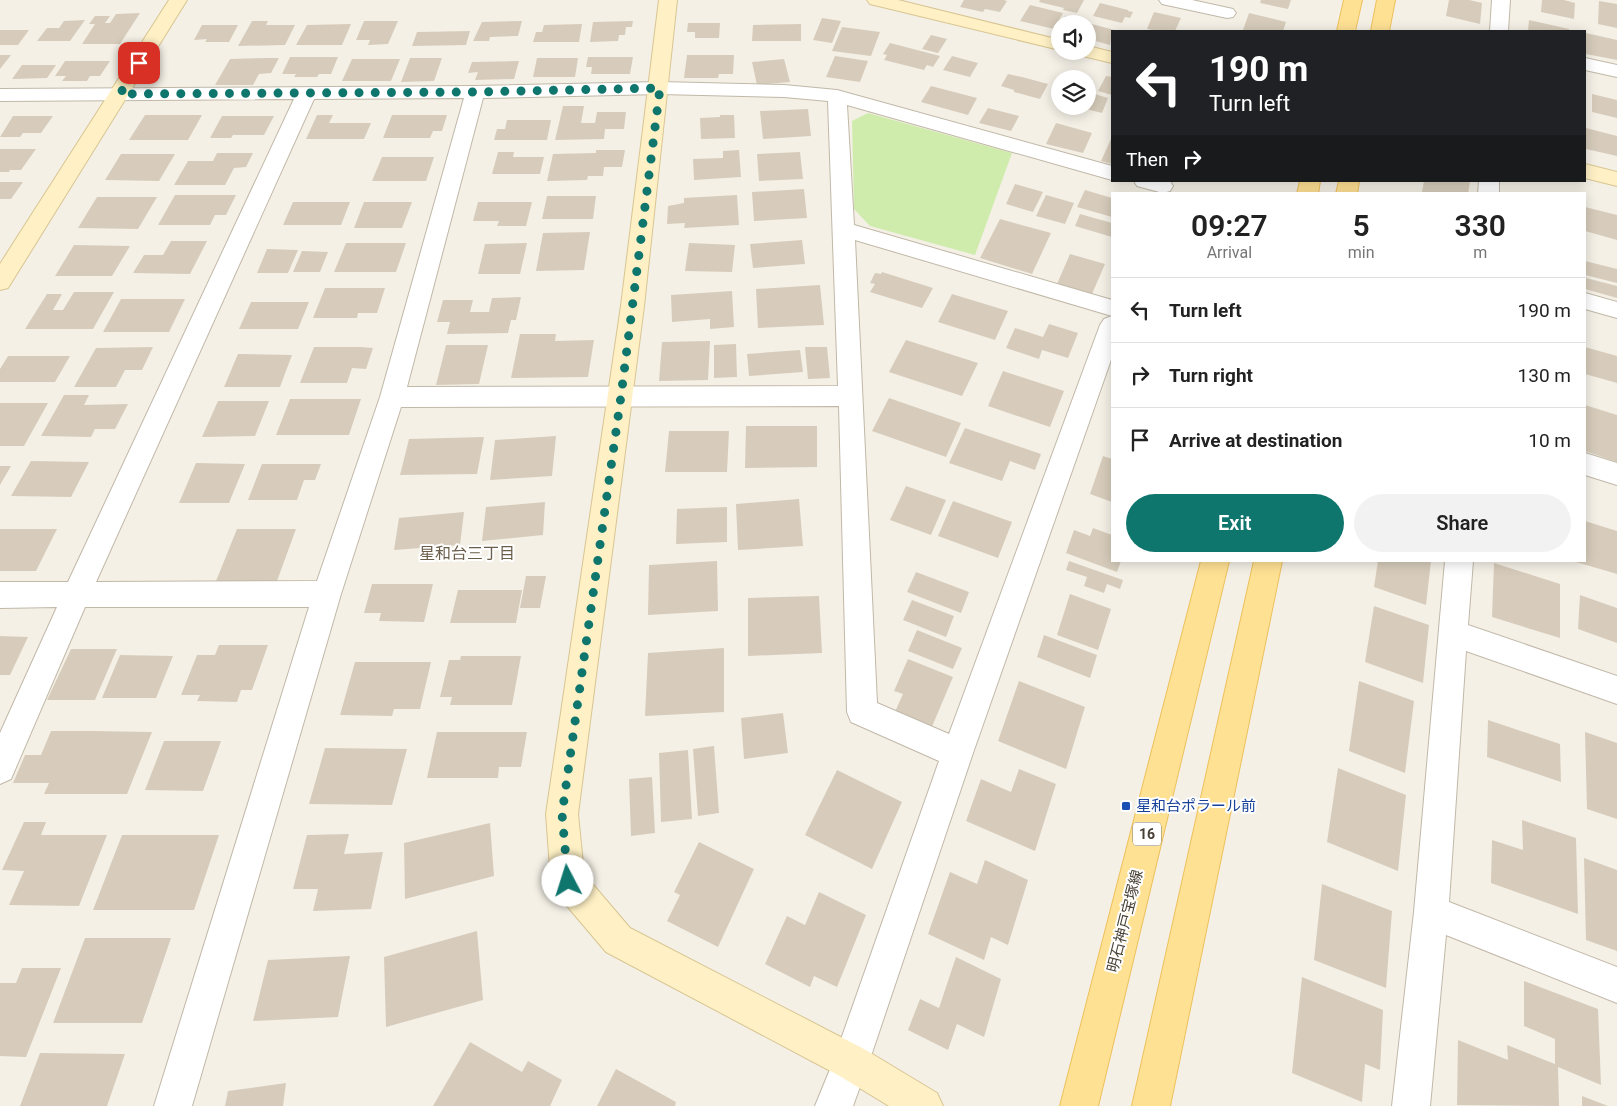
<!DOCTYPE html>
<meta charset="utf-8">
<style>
body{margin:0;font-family:Roboto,"Noto Sans JP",sans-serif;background:#f2f2f2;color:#222;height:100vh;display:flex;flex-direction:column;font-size:19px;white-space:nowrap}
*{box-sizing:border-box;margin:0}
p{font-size:16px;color:#767676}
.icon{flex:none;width:28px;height:28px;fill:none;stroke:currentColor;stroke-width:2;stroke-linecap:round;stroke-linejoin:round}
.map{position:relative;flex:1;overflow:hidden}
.drawer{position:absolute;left:1111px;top:192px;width:475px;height:370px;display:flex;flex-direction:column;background:#fff;border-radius:0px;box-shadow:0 2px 12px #0003}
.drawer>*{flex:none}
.hud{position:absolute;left:1111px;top:30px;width:475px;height:152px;border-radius:0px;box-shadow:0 2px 12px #0003;background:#202124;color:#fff;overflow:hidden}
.tools{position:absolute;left:1051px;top:15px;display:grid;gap:10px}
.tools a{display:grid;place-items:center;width:45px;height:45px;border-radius:50%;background:#fff;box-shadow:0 2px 12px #0003;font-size:25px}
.pin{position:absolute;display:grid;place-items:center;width:42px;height:42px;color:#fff;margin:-21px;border-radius:10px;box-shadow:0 2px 8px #0006}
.me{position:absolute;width:55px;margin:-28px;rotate:355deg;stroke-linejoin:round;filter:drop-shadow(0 0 4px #0008)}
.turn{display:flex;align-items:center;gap:18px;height:105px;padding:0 15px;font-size:22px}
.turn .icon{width:65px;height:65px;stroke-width:2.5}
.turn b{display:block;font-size:35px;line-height:42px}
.then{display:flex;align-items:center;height:48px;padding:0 15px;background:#0003;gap:10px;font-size:19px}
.eta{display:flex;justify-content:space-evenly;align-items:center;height:85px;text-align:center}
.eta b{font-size:30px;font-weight:600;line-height:35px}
.button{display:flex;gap:10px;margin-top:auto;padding:10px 15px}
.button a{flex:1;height:58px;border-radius:30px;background:#0f766e;color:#fff;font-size:20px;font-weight:600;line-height:58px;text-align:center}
.button a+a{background:#f2f2f2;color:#222}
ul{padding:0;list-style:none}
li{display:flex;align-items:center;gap:15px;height:65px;padding:0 15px;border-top:1px solid #e0e0e0}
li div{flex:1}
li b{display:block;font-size:19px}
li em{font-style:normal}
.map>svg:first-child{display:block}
.green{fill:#cfecac}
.building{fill:#d7ccbb}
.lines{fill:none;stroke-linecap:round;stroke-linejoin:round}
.street-casing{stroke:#c1b8a8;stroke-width:2}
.secondary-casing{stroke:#d8c592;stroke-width:2}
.primary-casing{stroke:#edc15c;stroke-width:2}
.street{fill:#fff;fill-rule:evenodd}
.secondary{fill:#fff1c5;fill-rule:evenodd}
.primary{fill:#ffe194;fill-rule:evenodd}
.route{stroke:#0f766e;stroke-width:9;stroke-dasharray:0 16.2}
.transit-dot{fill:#1a4fb4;stroke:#fff;stroke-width:2}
.labels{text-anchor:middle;stroke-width:4;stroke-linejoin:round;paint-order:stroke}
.shield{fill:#fff;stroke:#7f7972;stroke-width:1}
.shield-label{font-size:14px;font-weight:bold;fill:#484035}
.transit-label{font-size:15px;fill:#164399;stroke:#fff;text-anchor:start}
.street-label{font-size:15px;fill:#484035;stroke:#fff}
.neighbourhood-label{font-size:16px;fill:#6b5e4b;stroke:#fff}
</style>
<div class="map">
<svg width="1617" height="1106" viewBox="0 0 1617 1106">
<rect width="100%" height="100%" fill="#f4f0e6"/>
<path class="green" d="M868,113L1012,153L975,255L870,226L854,209L852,121Z"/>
<path class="building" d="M964,0H1004L1007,1L1000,12L985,9L983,12L960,7Z
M1040,0H1084L1077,13L1063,10L1064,8L1039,2Z
M1261,0H1291L1288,9L1260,3Z
M1449,0H1469L1482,3L1480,24L1446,16Z
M1542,0H1564L1575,3L1574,19L1541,12Z
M1599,1L1617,4V28L1598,24Z
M1100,3L1128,10V11L1133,12L1130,18L1125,17L1122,23L1093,16Z
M1030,5L1063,13L1054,29L1020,21Z
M1154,12L1181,18L1175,31H1159L1147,29Z
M140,13L120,44H82L95,24H89L95,16H110L105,23H110L116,14Z
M1249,13L1286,22L1283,31L1243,30Z
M1065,16L1081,19L1079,24H1061Z
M822,18L841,21L832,43L813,40Z
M85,20L70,41H37L47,28H59L64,21Z
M1529,20L1569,29V31H1528Z
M252,21H268L266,25H295L285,45L238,46Z
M364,21H398L388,44L368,45L370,40H356Z
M522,21L518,36L490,37L489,41H473L482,22Z
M633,21L632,27H626L625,35H619L618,41L590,42L593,22Z
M688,23H720L719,38H695V32H687Z
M1088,23L1118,31H1112L1110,45L1088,39Z
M351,24L342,45H296L307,25Z
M582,24L579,42H533L536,32H542L544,25Z
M801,24V41H752L753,25Z
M202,25H238L229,42H205L207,39L194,40Z
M842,27L880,32L871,56L832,51Z
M0,30H29L18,45H0Z
M470,31L466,45L412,46L417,32Z
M1586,33L1617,40V60L1586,54Z
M931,35L947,39L938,53L922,49Z
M890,43L940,56L933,67L927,65L924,70L884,60L887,55L883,54Z
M0,55H11L0,69Z
M687,55H734L733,74H719L718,78H684Z
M835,56L868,61L860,82L826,77Z
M952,56L978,63L970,77L943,70Z
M290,57H338L331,74H319L317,77H294L296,74H282Z
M588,57H633L630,74H591L592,67H586Z
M267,58H279L271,73L259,74L253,85H215L230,59Z
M410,58H442L434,81L401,82Z
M537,58H578L575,77H533Z
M352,59H400L391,81H342Z
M784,59L790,82L757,85L752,62Z
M65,61H110L100,76H90L87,81H62L66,76H55Z
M519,61L514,79L475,80L478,72L468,73L472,62Z
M22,65H56L47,78L12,79Z
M1008,74L1022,77L1048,84L1040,99L1014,92V90L1001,86Z
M1106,76L1112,77V95L1098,91Z
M931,86L977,98L968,115L921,102Z
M1088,92L1108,98L1102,113L1078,107L1088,106Z
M1592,94L1617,100V118L1592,112Z
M563,106H584L581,123H595L597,112H626L624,129H605L604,139L555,140Z
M988,108L1019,116L1011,131L979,123Z
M808,109L811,136L763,139L760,111Z
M145,115H202L188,140H129Z
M317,115H333L329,123H371L364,139H306Z
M392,115H447L442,131H433L430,138H383Z
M720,115H734L735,138L701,139L700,118L720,117Z
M13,116H53L41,133H23L20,137H0Z
M222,116H274L264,135H233L231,138H210Z
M507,120H551L547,140H494L497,129H505Z
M1056,123L1092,133L1083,153L1046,144Z
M1586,128L1617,136V156L1586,149Z
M1111,139L1112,140V164L1101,161Z
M0,149H36L21,170H10L9,172H0Z
M596,150H625L622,167H604L603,176H588L587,180L547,181L553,154L596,153Z
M739,150L741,177L694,180L693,159L723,158V151Z
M498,152H514L513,157H544L540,174H492Z
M800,152L803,179L759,181L757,154Z
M217,153H253L246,167L234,168L225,185H174L188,161H213Z
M121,154H175L159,181L105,180Z
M382,157H434L426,181H372Z
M1424,181H1470L1468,194H1430L1422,192Z
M0,182H23L11,199H0Z
M1015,184L1043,192L1033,212L1006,204Z
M804,189L807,218L754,221L752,192Z
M1085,190L1112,198V217L1077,207Z
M175,195H236L226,215H215L210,225H158Z
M737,195L739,225L684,228L685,223L667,224L668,206L684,203V198Z
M1046,195L1074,203L1065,224L1036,216Z
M547,196H596L593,219H542Z
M97,197H157L138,229L78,228Z
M293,202H350L341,225H283Z
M364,202H412L402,228H354Z
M478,202H532L526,226H497L499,221H473Z
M1585,207L1617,215V240L1585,231Z
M1080,214L1112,223V237L1075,226Z
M1000,219L1051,233L1032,274L980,258Z
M590,232L584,270L536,271L543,233Z
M802,240L805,264L753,268L750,244Z
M171,241H207L190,274L133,273L144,255H163Z
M346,243H406L396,272H334Z
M527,243L520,274H478L485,244Z
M689,243L735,245L732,272L685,271Z
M74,245L130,246L112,276H55Z
M267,249L298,250L288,273H257Z
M302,251L328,252L320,272H293Z
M1070,254L1105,264L1092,294L1057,284Z
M1585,261L1617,269V283L1585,275Z
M882,272L933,288L922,308L870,292L875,284L870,283L875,273L881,274Z
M1586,278L1617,286V298L1585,289Z
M820,285L824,325L758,328L756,289Z
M325,288H385L377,313H358L357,318H313Z
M732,291L734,327L710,329V319L672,322L671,295Z
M74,292H114L93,329H25L47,294H62L53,310H63Z
M952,294L1008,311L995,340L938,322Z
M521,297L516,320H511L508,333L447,334L450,322H437L443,300H473L470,312H489L492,298Z
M121,299H185L169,332H103Z
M251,302H309L298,329H239Z
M1049,324L1078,333L1068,358L1042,350L1039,359L1006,348L1015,328L1043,337Z
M520,334H556L555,341L594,340L588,377L511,378Z
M906,340L978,363L962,396L889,372Z
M710,341L708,380L659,381L662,342Z
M736,344L737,377L714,378V345Z
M446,345H488L479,384L436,385Z
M153,347L142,370H125L116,387H74L96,348Z
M314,347H360L373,348L366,369L352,368L347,383H300Z
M805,347H827L830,378L808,379Z
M1585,347L1617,356V383L1585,374Z
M800,350L803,372L749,376L747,354Z
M238,354L292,355L280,387H224Z
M8,356H70L55,382H0V369Z
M1003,371L1064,391L1050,427L988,406Z
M64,395H89L84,405L128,404L115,429H95L91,437L41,436Z
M889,398L961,423L946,457L872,431Z
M290,399H361L349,435H276Z
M218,401H269L255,436L202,437Z
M0,403H48L24,446H0Z
M1585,405L1617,415V462L1585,451Z
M746,426H817V467L745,468Z
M965,428L1041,454L1035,470L1010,461L1002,481L949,463Z
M669,431H729L727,472H665Z
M556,436L552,476L490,480L495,440Z
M484,437L477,474L400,475L409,439Z
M1103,456L1112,459V502L1090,494Z
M31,461L89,462L71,497L11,496Z
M196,463L245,464L229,503H179Z
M262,464H321L315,480H304L297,500H248Z
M0,466H11L0,485Z
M906,486L946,500L931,535L890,520Z
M799,499L803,546L738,550L736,504Z
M953,501L1012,522L998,558L938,536Z
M545,502L543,535L482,541L486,507Z
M727,507V542L676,544L677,509Z
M464,512L460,545L394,550L399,518Z
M1585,521L1617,531V574L1576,562L1585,561Z
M1093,528L1112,535V561H1121L1117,572L1066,553L1074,530L1090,536Z
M0,529H57L36,571H0Z
M237,529H296L277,581H216Z
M717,561L718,611L648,615L649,565Z
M1069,561L1123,580L1120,589L1107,584L1104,593L1084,586L1087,577L1066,570Z
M1378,561H1431L1426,605L1374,587Z
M1494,563L1560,584V638L1492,617Z
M916,572L969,592L961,613L907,592Z
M526,576H546L540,608H520Z
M372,584H433L424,622L379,621L381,613H364Z
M458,590H522L516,623H450Z
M1070,594L1111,609L1098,650L1057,635Z
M1580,595L1617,608V643L1578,629Z
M819,596L822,653L748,656V598Z
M912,600L954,616L946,637L903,620Z
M1374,606L1429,625L1423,683L1365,662Z
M917,630L962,648L953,669L908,651Z
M1044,635L1097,655L1090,678L1037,657Z
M0,636L28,637L10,675H0Z
M219,645H268L252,690H241L237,702L197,701L200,695H181L197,655H215Z
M724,648V712L645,716L648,653Z
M71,649H117L95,700H47Z
M120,655L173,656L156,698H102Z
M461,656H521L512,705H450L452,697H440L449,660H460Z
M908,659L953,677L931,729L894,714L903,694L894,691Z
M355,662H431L420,709H394L392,716L340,715Z
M1019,681L1085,707L1066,769L998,741Z
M1359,681L1414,701L1405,773L1349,751Z
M783,713L788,753L744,759L741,718Z
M1488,720L1560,744L1561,782L1487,757Z
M51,731H92L152,732L127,794H44L49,783H13L25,755H41Z
M437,732H527L521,767H499L498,778H427Z
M1585,732L1617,743V819L1587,809Z
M164,741H221L203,791L145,790Z
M714,746L719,813L698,816L693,749Z
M325,748L407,749L392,805L309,804Z
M688,750L692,819L661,822L659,753Z
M1338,768L1406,795L1398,871L1327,842Z
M1019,769L1056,784L1035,851L966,821L981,779L1011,792Z
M837,770L902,802L872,869L805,835Z
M652,777L655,833L631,836L629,779Z
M1522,820L1576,838L1578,914L1491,883L1492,840L1523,850Z
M24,822H46L41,835H107L79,906L9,905L24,871L2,870Z
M490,823L494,876L405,899L404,843Z
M349,834L344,854L383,852L371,909L313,911L318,889H293L307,835Z
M122,835H219L194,910H93Z
M699,842L754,869L718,947L667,921L680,895L674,892Z
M1584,858L1617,870V951L1586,940Z
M985,860L1028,880L1008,945L991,937L984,960L928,934L950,872L977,884Z
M1322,884L1392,911L1386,988L1314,960Z
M819,892L866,915L837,987L814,976L810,987L765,964L787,916L805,925Z
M477,931L483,1000L386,1027L384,957Z
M85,938H171L142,1023H53Z
M350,956L338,1017L253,1021L268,960Z
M956,957L1001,979L984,1037L957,1024L948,1050L908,1030L920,999L939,1008Z
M22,968H61L26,1057L0,1056V983H16Z
M1302,977L1383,1010L1380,1070L1365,1064L1362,1102L1292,1073Z
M1524,981L1598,1009L1601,1085L1558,1067L1559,1106L1457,1105L1458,1040L1508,1060L1507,1045L1555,1064V1039L1524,1026Z
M470,1042L522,1072L528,1061L562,1080L550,1106H433Z
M40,1053L125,1054L107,1106H20Z
M616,1069L676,1102L675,1106H597Z
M286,1083L283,1106H225L228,1091Z
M1582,1096L1608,1106H1582Z"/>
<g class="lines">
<g class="street-casing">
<path id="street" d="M1159,0H1192L1233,9L1236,13L1233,17L1227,18L1162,4Z
M1492,0H1510L1508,31H1490Z
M1585,58L1617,65V77L1585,70Z
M660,82L784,85L837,90L1112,166V180L847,105L854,225L1112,300V316L855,240L877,703L949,734L1100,325L1104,319L1112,316V357L973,753L869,1062L853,1106H815L833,1062L939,761L851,722L847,712L839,406L401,407L341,594L192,1106H154L309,607H85L11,779L0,784V733L57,607L0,608V582H68L294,99L0,101V89L475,86ZM660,94L784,97L828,101L838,386L407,387L483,98ZM464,98L380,397L317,581L96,582L314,99Z
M1134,181H1170L1173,186L1170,191L1163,193L1137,186Z
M1479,181H1499V194H1478Z
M1585,293L1617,302V318L1585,309Z
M1585,453L1617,463V485L1585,475Z
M1445,561H1473L1468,625L1617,676V704L1466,651L1449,902L1617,967V1003L1446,935L1430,1106H1392L1414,912Z"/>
</g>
<g class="secondary-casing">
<path id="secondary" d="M169,0H187L8,288L0,290V264Z
M659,0H677L644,306L578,814L584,874L630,928L864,1049L937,1093L943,1106H889L838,1075L606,952L556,893L551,881L546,814L621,306Z
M867,0H898L1060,40V50L870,4Z
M1088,46L1112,52V63L1079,55L1077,51H1088Z
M1585,164L1617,172V186L1585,178Z"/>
</g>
<g class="primary-casing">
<path id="primary" d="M1344,0H1362L1355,31H1337Z
M1377,0H1395L1389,31H1371Z
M1300,181H1320L1318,194H1297Z
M1339,181H1359L1357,194H1336Z
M1201,561H1229L1098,1106H1060Z
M1254,561H1282L1170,1106H1132Z"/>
</g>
<use href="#street" class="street"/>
<use href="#secondary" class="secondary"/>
<use href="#primary" class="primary"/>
</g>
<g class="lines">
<path class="route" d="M139,63L120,94L475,92L660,88L621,396L562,814L568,881"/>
</g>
<rect class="transit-dot" x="1121" y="801" width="10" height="10" rx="2.5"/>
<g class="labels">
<rect class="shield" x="1133" y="822.5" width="28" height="23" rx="4"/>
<g class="shield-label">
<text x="1147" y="839">16</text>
</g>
<g class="transit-label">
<text x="1136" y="811">星和台ポラール前</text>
</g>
<g class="street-label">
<text transform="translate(1125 921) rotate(-76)" y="5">明石神戸宝塚線</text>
</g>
<g class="neighbourhood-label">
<text x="467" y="559">星和台三丁目</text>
</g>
</g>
</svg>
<div class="tools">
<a><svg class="icon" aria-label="sound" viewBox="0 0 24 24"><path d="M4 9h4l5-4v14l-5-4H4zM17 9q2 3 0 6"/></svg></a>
<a><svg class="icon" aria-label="layers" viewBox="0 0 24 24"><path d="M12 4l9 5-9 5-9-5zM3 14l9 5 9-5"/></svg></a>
</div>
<div class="pin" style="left:139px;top:63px;background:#d93025"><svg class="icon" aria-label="arrive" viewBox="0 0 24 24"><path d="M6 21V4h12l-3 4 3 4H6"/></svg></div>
<svg class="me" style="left:568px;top:881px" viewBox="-20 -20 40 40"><circle r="19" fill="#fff"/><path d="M0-13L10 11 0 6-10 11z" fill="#0f766e"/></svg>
<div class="hud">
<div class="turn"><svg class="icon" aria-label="left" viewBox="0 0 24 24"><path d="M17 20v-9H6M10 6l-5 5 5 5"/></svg><div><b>190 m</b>Turn left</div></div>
<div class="then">Then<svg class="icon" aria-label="right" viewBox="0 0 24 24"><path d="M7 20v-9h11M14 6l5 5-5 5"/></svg></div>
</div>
<section class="drawer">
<div class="eta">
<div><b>09:27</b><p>Arrival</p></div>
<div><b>5</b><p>min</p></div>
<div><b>330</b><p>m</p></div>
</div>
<ul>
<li><svg class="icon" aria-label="left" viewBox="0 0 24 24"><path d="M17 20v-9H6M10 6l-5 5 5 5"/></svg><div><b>Turn left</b></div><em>190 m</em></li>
<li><svg class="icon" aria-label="right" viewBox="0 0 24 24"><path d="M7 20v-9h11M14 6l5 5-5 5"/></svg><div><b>Turn right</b></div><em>130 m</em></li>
<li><svg class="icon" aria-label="arrive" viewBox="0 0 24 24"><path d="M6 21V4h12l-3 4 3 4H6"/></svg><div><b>Arrive at destination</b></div><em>10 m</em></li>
</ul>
<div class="button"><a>Exit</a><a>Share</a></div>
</section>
</div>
